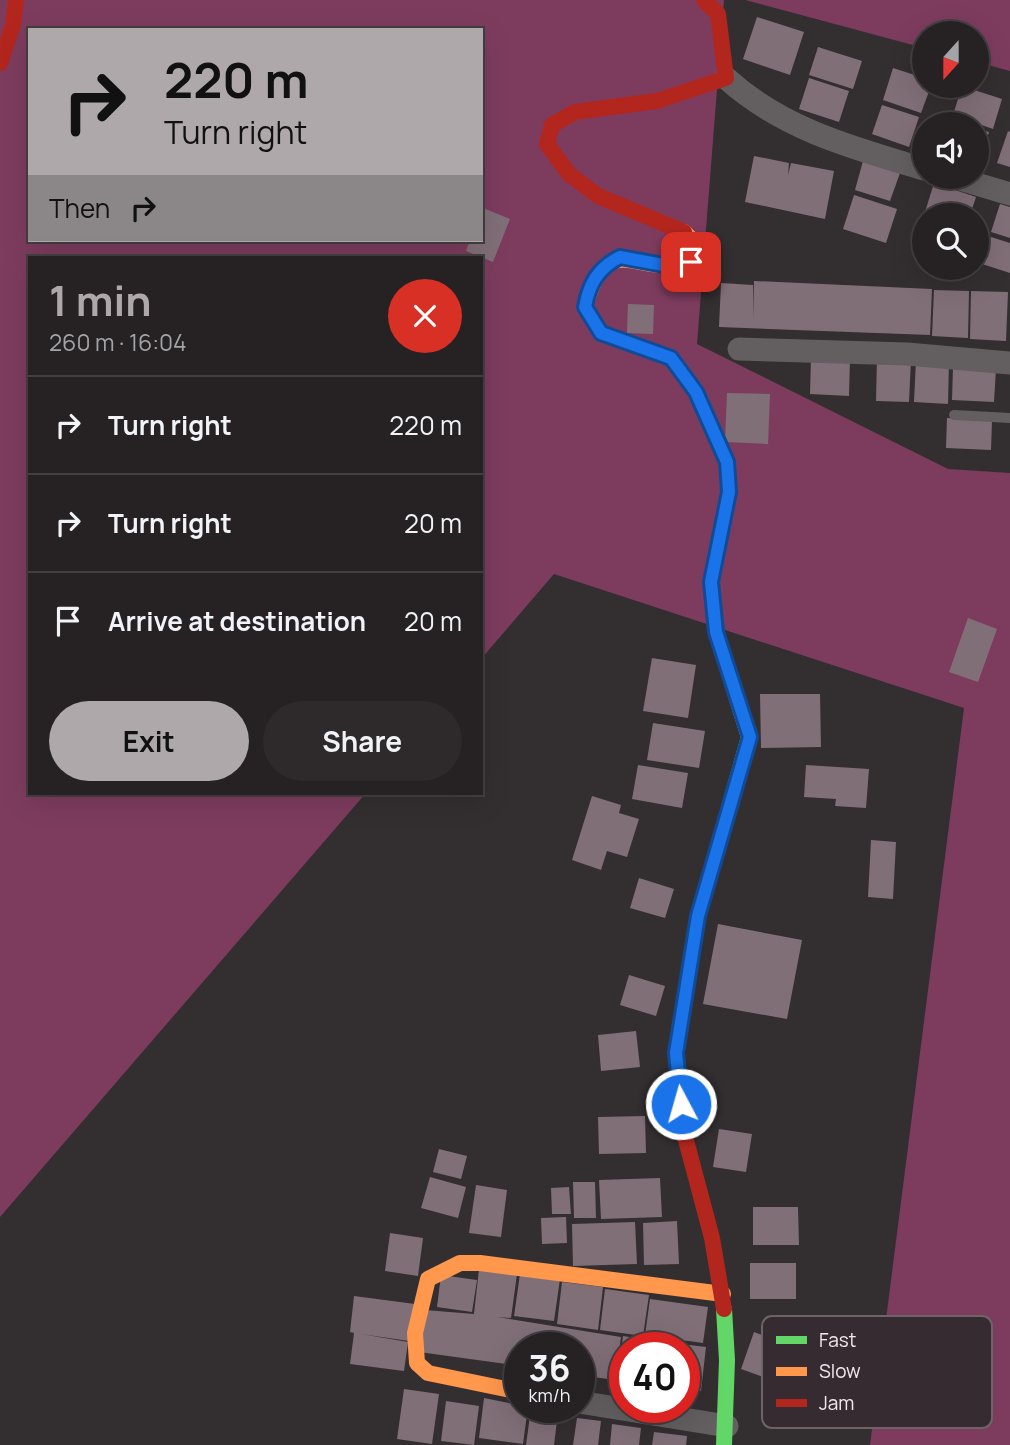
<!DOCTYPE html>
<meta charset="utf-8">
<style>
body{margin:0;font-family:Manrope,sans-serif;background:#2e2a2c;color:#f1f3f6;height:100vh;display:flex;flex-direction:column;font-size:26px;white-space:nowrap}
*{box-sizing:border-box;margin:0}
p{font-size:23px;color:#a4a4a6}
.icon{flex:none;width:38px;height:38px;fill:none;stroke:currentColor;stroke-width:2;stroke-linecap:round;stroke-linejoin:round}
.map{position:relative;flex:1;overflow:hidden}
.panel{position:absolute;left:28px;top:256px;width:455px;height:539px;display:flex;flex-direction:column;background:#262224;border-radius:0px;box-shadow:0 7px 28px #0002,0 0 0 2px #423f41}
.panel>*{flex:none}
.banner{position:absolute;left:28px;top:28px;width:455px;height:214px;border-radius:0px;box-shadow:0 7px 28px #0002,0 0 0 2px #423f41;background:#aea8aa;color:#111;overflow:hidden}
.needle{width:46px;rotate:201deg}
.fabs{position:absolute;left:912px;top:21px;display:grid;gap:14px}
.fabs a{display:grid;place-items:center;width:77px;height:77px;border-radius:50%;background:#262224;box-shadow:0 7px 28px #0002,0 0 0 2px #423f41;font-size:35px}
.speed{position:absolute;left:504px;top:1332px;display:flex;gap:14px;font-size:35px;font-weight:700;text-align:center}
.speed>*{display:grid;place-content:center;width:91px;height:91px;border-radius:50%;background:#262224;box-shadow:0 7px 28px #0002,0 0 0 2px #423f41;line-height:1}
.speed small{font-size:18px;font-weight:400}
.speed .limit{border:10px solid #d22;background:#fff;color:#111}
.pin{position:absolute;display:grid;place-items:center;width:60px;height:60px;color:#fff;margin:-30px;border-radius:14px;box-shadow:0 4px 10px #0006}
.me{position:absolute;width:77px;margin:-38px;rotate:354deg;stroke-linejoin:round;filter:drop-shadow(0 0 5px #0008)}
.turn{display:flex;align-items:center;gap:24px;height:147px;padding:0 21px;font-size:32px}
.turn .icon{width:91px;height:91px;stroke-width:2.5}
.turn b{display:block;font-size:49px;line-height:60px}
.then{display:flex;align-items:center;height:66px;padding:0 21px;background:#0003;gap:14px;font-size:26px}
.round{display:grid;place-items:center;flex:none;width:74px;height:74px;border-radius:37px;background:#2e2a2c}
.summary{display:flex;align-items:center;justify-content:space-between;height:119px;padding:0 21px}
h1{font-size:42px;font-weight:700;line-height:52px;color:#aea8aa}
.action{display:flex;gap:14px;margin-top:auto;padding:14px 21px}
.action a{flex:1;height:80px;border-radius:42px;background:#aea8aa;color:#111;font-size:28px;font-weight:700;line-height:80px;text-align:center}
.action a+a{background:#2e2a2c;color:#f1f3f6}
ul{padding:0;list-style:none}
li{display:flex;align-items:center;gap:21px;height:98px;padding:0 21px;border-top:2px solid #423f41}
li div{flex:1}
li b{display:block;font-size:26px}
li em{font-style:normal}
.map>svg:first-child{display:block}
.forest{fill:#7d3c5e;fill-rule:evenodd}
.building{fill:#816f78}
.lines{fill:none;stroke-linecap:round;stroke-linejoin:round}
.lane{stroke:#635f61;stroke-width:10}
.street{stroke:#635f61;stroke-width:23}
.fast{stroke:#63d668;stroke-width:16}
.slow{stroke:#ff974d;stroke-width:16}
.jam{stroke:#b3261e;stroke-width:16}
.route-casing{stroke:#114b97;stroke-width:18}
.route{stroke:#1a73e8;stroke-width:12}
.key{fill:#362b30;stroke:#6e6468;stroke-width:2}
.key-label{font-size:19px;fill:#f1e9ec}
</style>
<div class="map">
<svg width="1010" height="1445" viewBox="0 0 1010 1445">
<rect width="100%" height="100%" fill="#332e30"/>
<path class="forest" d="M0,0H724L697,344L948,469L1010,473V1445H870L964,708L554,574L481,659V257H30V793H366L0,1217ZM30,30H481V240H30Z
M745,0H1010V71L977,62L976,33H924V48Z"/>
<path class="building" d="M757,17L804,32L790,75L743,59Z
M818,47L862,61L853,89L809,75Z
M893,68L924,78V86H931L921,113L883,100Z
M809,78L849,91L839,122L799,109Z
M962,86L1002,99L993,129L953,115Z
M882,105L919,117L909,147L872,134Z
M976,128L989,132L980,162L976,161Z
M1008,131L1010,132V167L997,163Z
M754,156L789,163L788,175L791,163L834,171L825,219L745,202Z
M863,161L900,173L890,201L855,190Z
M934,183L976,197L970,215H936L925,212Z
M854,195L897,209L886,243L843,229Z
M1000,204L1010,207V238L991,232Z
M483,208L510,219L493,262L466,251L470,240H481Z
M924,221V250L915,247Z
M991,237L1010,243V273L982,264Z
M754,281L932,289L930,335L719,327L721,283L753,285V318Z
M934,290L969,291L968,338L932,336Z
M971,291L1008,292L1006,341L970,339Z
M628,304L654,305L653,334L627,333Z
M811,357L850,359L849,396L810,394Z
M877,358L911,360L909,402L876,401Z
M916,360L949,361L948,404L914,402Z
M953,366L996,368L994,402L952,400Z
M727,393L770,394L768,444L725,442Z
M947,418L992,420L991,450L946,448Z
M968,618L997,629L978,682L949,672Z
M652,658L696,665L688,718L643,711Z
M760,694H820L821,747L761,748Z
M653,723L705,731L699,768L647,760Z
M638,765L688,773L682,808L632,799Z
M806,765L869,769L866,808L835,806L836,799L804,797Z
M592,796L621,805L619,813L639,819L627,857L607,851L601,870L572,860Z
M871,840L896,842L893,899L868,897Z
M639,878L674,889L665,918L630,908Z
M718,924L802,940L787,1019L703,1004Z
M629,975L665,986L656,1016L620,1005Z
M636,1031L640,1067L601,1071L598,1035Z
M645,1116L646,1153L599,1154L598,1117Z
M719,1129L752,1134L746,1172L713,1167Z
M439,1149L467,1156L461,1179L433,1172Z
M430,1177L466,1187L458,1218L421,1208Z
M660,1178L662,1217L601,1219L599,1180Z
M573,1182H595L596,1218H574Z
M476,1185L507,1190L501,1237L469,1233Z
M569,1187L571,1214H552L551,1188Z
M753,1207H798L799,1245H753Z
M566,1217L567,1243L542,1244L541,1218Z
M677,1221L679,1264L644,1265L643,1223Z
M635,1222L637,1264L573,1266L572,1224Z
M390,1233L423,1238L418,1276L385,1271Z
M750,1263H796V1299H750Z
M479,1269L517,1274L511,1318L497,1317L621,1337L615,1380L579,1375V1348H520V1366L419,1352L425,1310L474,1314Z
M520,1274L560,1279L554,1321L514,1316Z
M441,1275L477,1280L472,1312L437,1307Z
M562,1282L603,1287L598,1330L557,1324Z
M605,1289L649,1295L643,1336L600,1330Z
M354,1296L415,1304L409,1341L361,1334L408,1342L404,1371L350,1364L354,1333L350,1332Z
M650,1299L708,1307L703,1343L645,1335Z
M754,1332L786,1344L780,1360L792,1364L785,1385L741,1369Z
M623,1336L662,1342V1348H625V1383L617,1382Z
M665,1342L706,1347L701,1391L684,1389V1348H664Z
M404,1389L439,1394L432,1444L397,1439Z
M484,1398L528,1407L523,1444L479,1438Z
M446,1401L479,1406L474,1445L441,1441Z
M531,1408L558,1412L554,1445H526Z
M577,1418L601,1421L598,1445H573Z
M612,1424L641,1428L639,1445H610Z
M654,1432L687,1436L686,1445H652Z"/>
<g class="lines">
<path class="lane" d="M954,415L1010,418"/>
<path class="street" d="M726,78C782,129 853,148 924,169
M953,177L1010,194
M739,349L907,354L1010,363
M579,1402L727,1426"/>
<path class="fast" d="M704,409L727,462L729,492L711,582L716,632L749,737L723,829
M724,1309L727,1360L724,1445"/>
<path class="slow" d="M684,232L694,242L690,262C635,278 608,225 585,307L601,333L671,358L696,392L704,409
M520,1392L428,1373L417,1363L415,1333L428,1279L460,1263H480L723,1294"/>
<path class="jam" d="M0,63L13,25L16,0
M684,232L598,196L569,174L547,144L552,125L575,112L657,101L726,78L718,14L704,0
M723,829L698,916L676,1053L683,1129L712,1238L724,1309"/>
</g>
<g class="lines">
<g class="route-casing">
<path id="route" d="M681,1104L676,1053L698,916L750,737L716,632L711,582L729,492L727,462L696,392L671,358L601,333L585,307C589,284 598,268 620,257L680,268L691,262"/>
</g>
<use href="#route" class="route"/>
</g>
<rect x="762" y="1316" width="230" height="112" rx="10" class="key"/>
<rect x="776" y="1336" width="31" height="8" fill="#63d668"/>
<rect x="776" y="1367" width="31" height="9" fill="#ff974d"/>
<rect x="776" y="1399" width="31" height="8" fill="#b3261e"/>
<g class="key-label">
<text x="819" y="1347">Fast</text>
<text x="819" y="1378">Slow</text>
<text x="819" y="1410">Jam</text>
</g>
</svg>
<div class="fabs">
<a><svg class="needle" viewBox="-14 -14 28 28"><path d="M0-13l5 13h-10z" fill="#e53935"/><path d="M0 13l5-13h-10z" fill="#a4a4a6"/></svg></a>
<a><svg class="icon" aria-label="sound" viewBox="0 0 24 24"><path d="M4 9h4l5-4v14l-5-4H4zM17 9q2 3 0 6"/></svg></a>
<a><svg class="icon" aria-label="search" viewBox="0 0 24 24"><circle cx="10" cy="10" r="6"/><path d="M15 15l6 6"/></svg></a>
</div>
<div class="speed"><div>36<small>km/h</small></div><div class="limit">40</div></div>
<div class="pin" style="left:691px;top:262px;background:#d93025"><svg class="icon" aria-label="arrive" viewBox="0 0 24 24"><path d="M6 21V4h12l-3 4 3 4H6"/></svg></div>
<svg class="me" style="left:681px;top:1104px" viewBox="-20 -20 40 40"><circle r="17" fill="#1a73e8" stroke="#fff" stroke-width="3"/><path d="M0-11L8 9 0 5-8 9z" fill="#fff"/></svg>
<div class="banner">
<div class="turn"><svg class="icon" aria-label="right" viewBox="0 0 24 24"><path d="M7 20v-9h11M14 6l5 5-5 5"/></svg><div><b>220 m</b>Turn right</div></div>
<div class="then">Then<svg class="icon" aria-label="right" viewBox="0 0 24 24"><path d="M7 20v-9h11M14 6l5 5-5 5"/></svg></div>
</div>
<section class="panel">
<div class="summary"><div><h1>1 min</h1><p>260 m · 16:04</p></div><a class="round" style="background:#d93025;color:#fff"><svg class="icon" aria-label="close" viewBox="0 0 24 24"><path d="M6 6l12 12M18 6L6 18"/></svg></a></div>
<ul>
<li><svg class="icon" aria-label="right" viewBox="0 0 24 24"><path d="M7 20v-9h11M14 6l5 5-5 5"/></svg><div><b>Turn right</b></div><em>220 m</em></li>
<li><svg class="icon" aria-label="right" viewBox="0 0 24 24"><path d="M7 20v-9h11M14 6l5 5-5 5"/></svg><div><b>Turn right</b></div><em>20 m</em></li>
<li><svg class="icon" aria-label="arrive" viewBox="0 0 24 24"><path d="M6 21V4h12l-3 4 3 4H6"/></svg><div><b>Arrive at destination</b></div><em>20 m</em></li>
</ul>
<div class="action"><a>Exit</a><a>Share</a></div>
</section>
</div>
